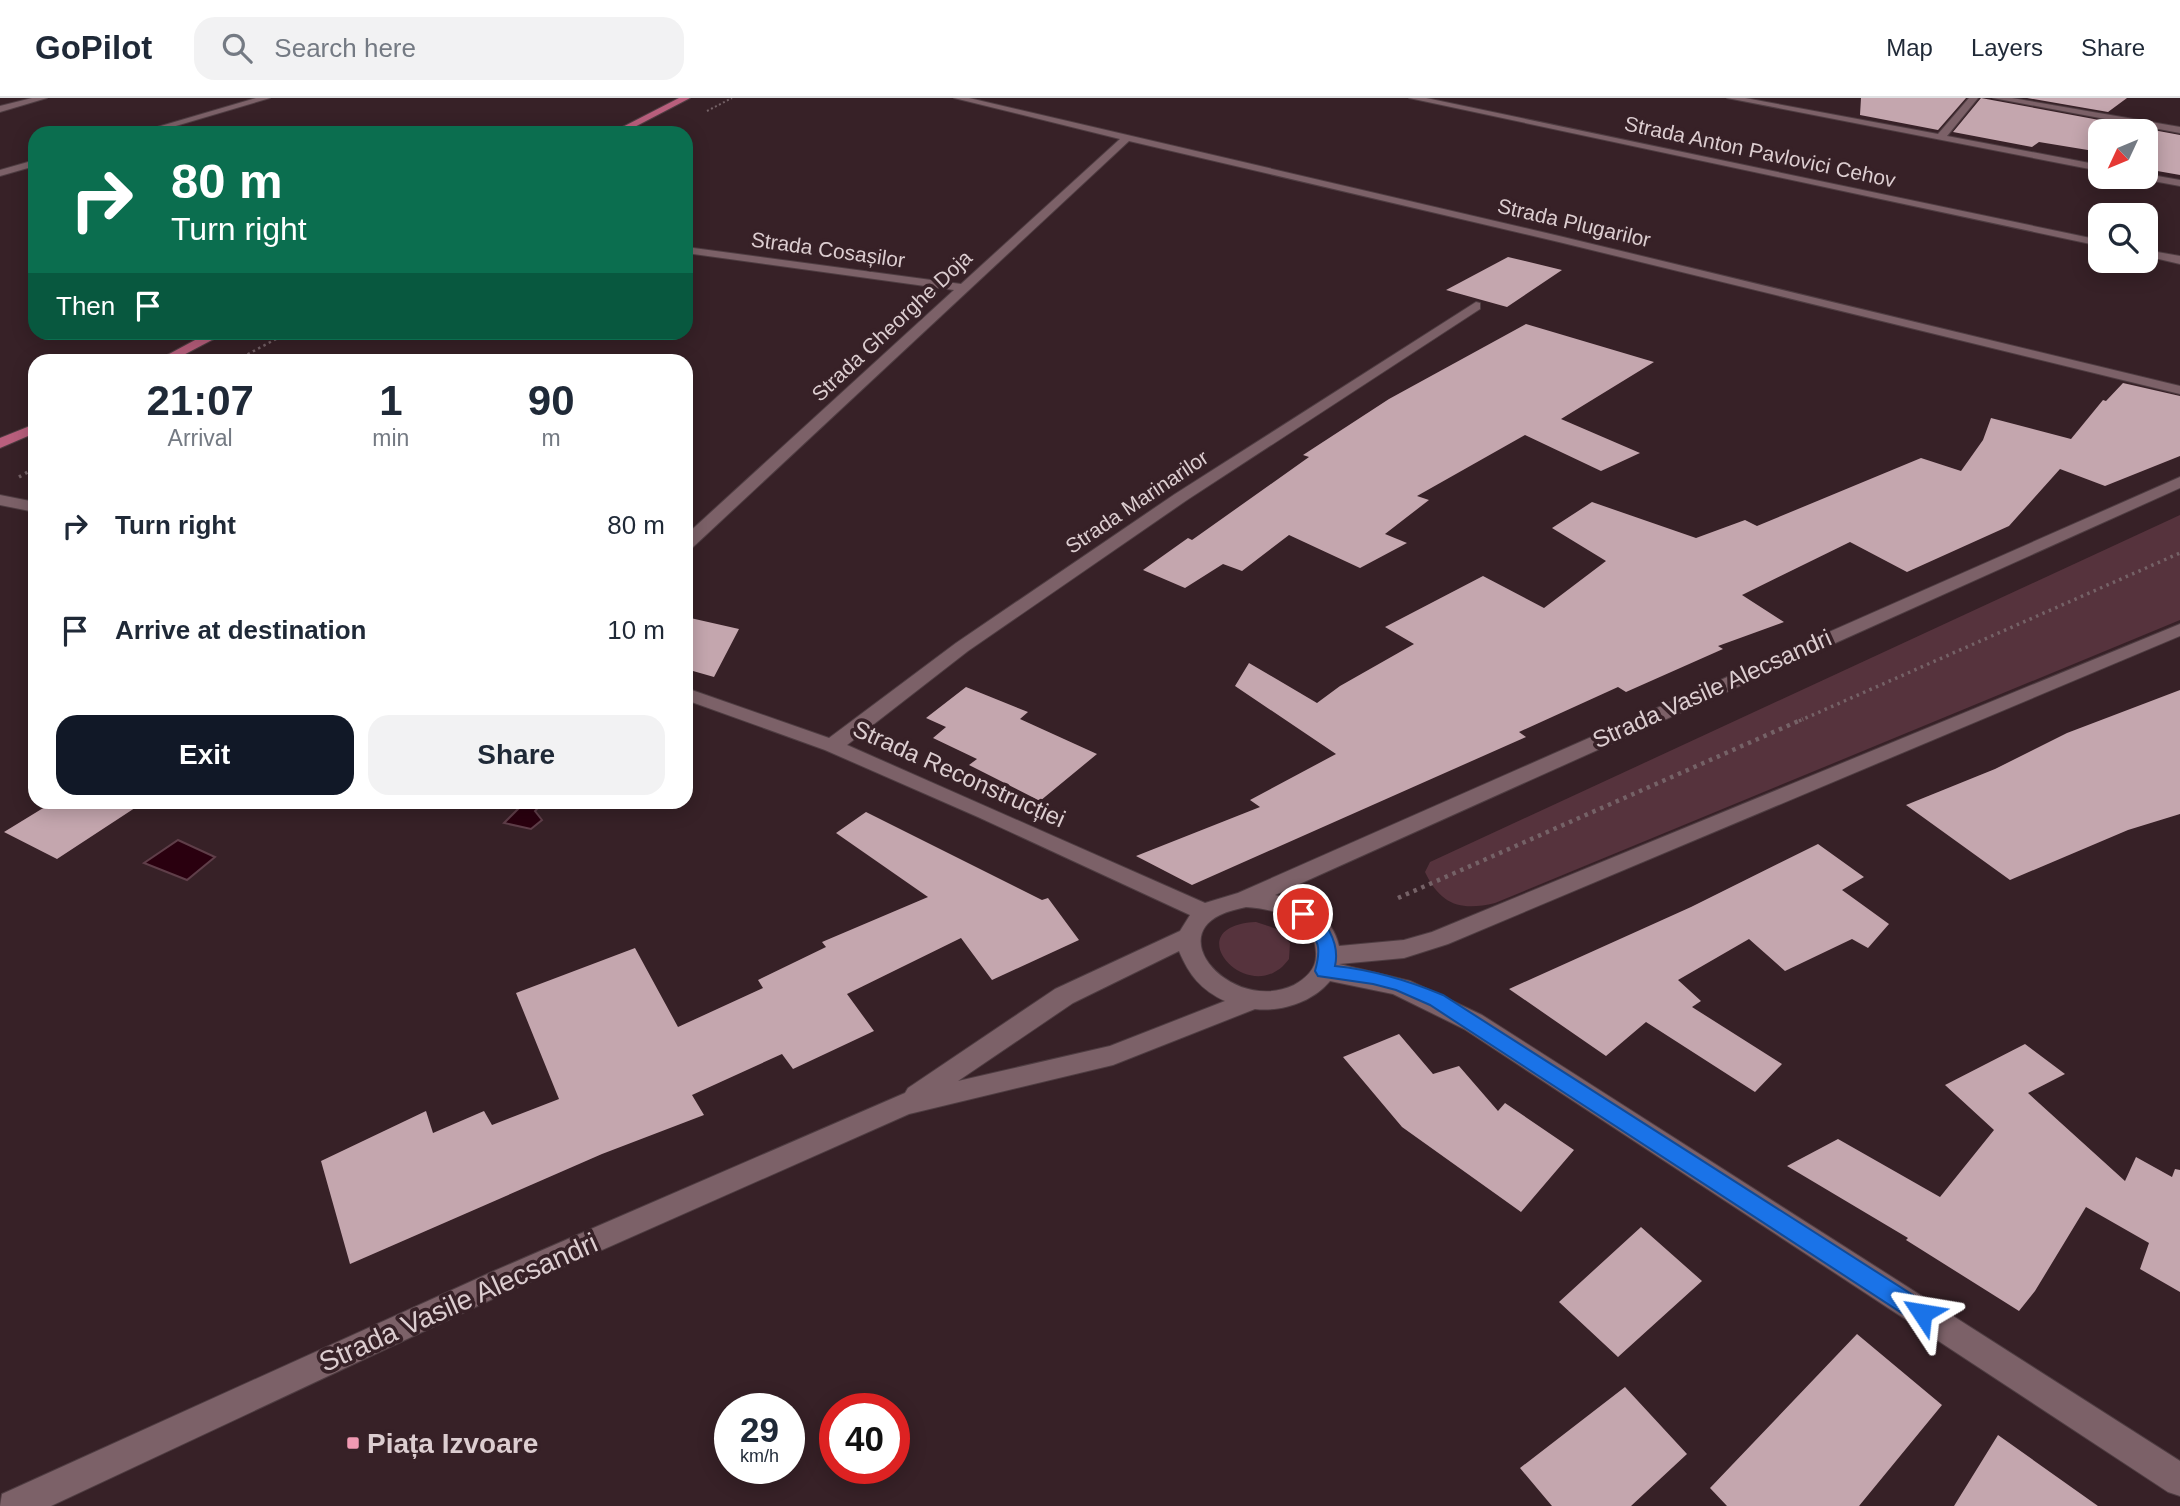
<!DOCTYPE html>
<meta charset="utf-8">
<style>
body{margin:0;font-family:Helvetica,sans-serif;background:#f2f2f3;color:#1f2937;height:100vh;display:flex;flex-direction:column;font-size:26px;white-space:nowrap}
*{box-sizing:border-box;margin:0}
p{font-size:23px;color:#747a83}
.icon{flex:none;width:38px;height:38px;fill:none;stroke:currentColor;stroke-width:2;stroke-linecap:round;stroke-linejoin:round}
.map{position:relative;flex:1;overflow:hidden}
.details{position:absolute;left:28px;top:256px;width:665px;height:455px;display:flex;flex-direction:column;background:#fff;border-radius:21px;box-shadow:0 4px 18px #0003}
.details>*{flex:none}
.guide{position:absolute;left:28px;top:28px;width:665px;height:214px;border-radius:21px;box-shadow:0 4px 18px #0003;background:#0b6e4f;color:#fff;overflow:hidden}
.needle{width:46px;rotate:226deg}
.buttons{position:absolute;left:2088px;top:21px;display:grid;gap:14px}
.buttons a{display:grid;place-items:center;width:70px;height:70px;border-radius:14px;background:#fff;box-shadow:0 4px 18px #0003;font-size:35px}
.speed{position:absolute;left:714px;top:1295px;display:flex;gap:14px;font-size:35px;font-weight:700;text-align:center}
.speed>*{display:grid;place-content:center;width:91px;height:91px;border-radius:50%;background:#fff;box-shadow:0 4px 18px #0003;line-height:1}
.speed small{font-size:18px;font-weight:400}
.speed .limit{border:10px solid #d22;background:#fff;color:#111}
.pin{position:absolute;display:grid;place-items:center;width:60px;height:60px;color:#fff;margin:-30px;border:4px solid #fff;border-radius:50%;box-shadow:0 2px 7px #0007}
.me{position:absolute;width:77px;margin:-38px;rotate:303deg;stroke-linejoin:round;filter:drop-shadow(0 0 5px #0008)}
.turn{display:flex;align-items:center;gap:24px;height:147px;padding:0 28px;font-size:32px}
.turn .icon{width:91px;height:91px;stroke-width:2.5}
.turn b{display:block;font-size:49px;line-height:60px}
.then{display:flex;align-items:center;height:66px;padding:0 28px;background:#0003;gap:14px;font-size:26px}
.eta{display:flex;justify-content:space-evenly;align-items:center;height:119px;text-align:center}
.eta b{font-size:42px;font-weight:700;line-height:49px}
.cta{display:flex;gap:14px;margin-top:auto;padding:14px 28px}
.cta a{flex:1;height:80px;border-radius:21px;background:#111827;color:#fff;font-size:28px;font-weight:700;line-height:80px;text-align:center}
.cta a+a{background:#f2f2f3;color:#1f2937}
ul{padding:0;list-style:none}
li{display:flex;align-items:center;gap:21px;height:105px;padding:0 28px}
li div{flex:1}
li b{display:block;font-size:26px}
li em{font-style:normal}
header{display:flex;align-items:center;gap:42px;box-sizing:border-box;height:98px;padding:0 35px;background:#fff;border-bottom:2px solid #e0e1e3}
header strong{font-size:33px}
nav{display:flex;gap:38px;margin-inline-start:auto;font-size:24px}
.search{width:490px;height:63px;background:#f2f2f3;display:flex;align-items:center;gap:18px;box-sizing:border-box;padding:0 24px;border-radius:21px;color:#747a83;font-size:26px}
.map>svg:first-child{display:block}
.green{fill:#56333d}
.water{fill:#2a000f;stroke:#5f3e49;stroke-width:2}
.building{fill:#c4a6ae}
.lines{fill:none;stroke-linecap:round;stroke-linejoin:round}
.minor-casing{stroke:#4f3d42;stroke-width:2}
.major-casing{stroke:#4f3d42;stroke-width:2}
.path-far3{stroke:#756267;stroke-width:2;stroke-dasharray:2 2.5;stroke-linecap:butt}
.path-far2{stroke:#756267;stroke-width:2.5;stroke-dasharray:2.5 3.5;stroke-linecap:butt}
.path-far1{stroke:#756267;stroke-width:3.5;stroke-dasharray:2.5 4.5;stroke-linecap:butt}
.path{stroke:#756267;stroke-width:4.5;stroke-dasharray:3.5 5;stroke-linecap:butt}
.minor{fill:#7c6168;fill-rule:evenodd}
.major{fill:#b95f7d;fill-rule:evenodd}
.route{fill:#1a73e8;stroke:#114b97;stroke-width:2}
.poi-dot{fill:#f19ab3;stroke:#372127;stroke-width:2.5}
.labels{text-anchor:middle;stroke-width:7;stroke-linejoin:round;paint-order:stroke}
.far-street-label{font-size:21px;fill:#dccdd0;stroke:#372127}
.street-label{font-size:24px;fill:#dccdd0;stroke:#372127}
.near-street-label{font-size:28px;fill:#dccdd0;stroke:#372127}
.near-poi-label{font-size:28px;font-weight:bold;fill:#dccdd0;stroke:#372127;text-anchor:start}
</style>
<header>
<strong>GoPilot</strong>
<div class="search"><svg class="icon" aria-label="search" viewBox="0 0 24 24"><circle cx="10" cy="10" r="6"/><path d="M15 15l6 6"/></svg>Search here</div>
<nav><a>Map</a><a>Layers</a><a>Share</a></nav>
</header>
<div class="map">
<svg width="2180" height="1408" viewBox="0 0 2180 1408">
<rect width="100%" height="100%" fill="#372127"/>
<path class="green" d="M2180,417V522L1495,805C1462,813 1441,808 1425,774L1430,764Z
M1256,824L1277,831L1290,845L1289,861C1251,914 1173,828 1256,824Z"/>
<path class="water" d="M525,704H544L535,713L542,722L531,731L504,725Z
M178,742L215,759L187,782L144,765Z"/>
<path class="building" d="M1861,0H1966L1938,32L1860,17Z
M1981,0L2180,37V77L2146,71V33H2100V54L2039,44L2032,49L1953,34Z
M2027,0H2127L2108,14Z
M1508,159L1562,172L1507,209L1446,192Z
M1526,226L1654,264L1561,321L1640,355L1601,373L1525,337L1417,398L1429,402L1385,436L1407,445L1360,470L1289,437L1242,473L1223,466L1185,490L1143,472L1188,440L1192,442L1309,359L1303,357L1389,301Z
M2123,285L2180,298V358L2105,388L2060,371L2009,428L1907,474L1850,444L1742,497L1784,524L1718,548L1723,551L1626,594L1618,589L1519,634L1526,639L1192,787L1136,758L1260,709L1250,702L1336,656L1235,588L1249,565L1317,605L1340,588L1414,546L1385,529L1483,478L1544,510L1606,463L1552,430L1592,404L1696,440L1745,422L1757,428L1921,360L1961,373L1983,342L1991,320L2071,341L2103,302L2106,303Z
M686,519L739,531L714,579L686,571Z
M966,589L1028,614L1020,621L1097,656L1040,703L969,667L977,661L933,640L946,629L926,620Z
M2180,592V716L2128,732L2010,782L1906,707L1995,671L2067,635Z
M53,704H144L57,761L4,734Z
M866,714L1042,802L1048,800L1079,842L992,882L961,840L847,896L874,933L793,971L782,956L692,997L704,1017L602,1056L350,1166L321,1063L426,1013L433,1035L484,1013L492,1027L559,1001L516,895L635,850L678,929L763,890L758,882L826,849L822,844L928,799L836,735Z
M1818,746L1864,779L1842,792L1889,826L1868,850L1852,841L1785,873L1749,841L1678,882L1701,903L1692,909L1782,966L1755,994L1646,924L1606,958L1509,891L1691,809Z
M1399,936L1433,976L1459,968L1498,1013L1505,1005L1574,1052L1521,1114L1402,1029L1343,959Z
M2025,946L2065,976L2028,995L2125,1083L2136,1059L2172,1079L2175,1071L2180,1072V1194L2140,1171L2149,1145L2086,1109L2035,1193L2019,1213L1906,1142L1908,1140L1787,1068L1838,1041L1940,1099L1994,1032L1945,987Z
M1641,1129L1702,1183L1618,1259L1559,1204Z
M1857,1236L1942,1307L1859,1408H1727L1710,1390Z
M1625,1289L1687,1356L1631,1408H1552L1520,1370Z
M1998,1337L2098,1408H1954Z"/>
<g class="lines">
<g class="minor-casing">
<path id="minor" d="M32,0H47L0,14V8Z
M256,0H270L152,35H137Z
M954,0H969L1559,138L2180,288V296L1559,144L1129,43L692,450L686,451V437L954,192L686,155V149L961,186L1120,41Z
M1409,0H1426L2100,142V148Z
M1727,0H1745L1938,36L1969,0H1978L1947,38L2100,67V73Z
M1993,0H2012L2180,29V35Z
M35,62V68L0,78V72Z
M2146,76L2180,82V88L2142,81L2141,79H2146Z
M2146,152L2180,158V166L2146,158Z
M1476,204L1480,205V211L1187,402L968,553L847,647L1205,805L1238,795L2180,379V390L1275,797C1304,805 1332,816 1339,848L1404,842L1432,834L2180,526V538L1448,846L1404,860L1339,866L1410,883L1482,917L2180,1363V1398L2168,1394L1464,931L1393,896L1330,883C1313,904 1281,914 1255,911L1113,967L909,1016L514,1191L51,1408H0L2,1396L494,1173L905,995L908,990L1055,891L1180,833L1190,817L978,719L825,652L686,602V590L829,640L956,545L1175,396ZM1246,809C1275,811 1318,821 1316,858C1316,871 1305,881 1294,887C1236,915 1166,843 1220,817C1228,813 1238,811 1246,809ZM1179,853C1189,877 1201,892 1225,903L1110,948L958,983L1073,905Z
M0,397L35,404V414L0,407Z"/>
</g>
<g class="major-casing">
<path id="major" d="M679,0H690L623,35H611Z
M210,234H227L174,262H158Z
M35,326V335L0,350V340Z"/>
</g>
<path class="path-far3" d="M707,13L732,0"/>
<path class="path-far2" d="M237,262L289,234"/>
<path class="path-far1" d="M19,379L35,370
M1799,623L2180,455"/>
<path class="path" d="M1398,800L1803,621"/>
<use href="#minor" class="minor"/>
<use href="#major" class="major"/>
</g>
<path class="route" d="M1303,810C1326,817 1340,846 1335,868C1374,872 1407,882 1443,897L1930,1208L1933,1215L1930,1223L1922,1226L1914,1223L1430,907L1396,892L1373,886L1318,878L1315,873C1325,837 1311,841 1295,816Z"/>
<rect class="poi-dot" x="346" y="1338" width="14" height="14" rx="3.5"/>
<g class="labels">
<g class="far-street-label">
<text transform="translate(1760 54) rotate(12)" y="7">Strada Anton Pavlovici Cehov</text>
<text transform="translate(1574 125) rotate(13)" y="7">Strada Plugarilor</text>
<text transform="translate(828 152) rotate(8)" y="7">Strada Cosașilor</text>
<text transform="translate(892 228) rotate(-43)" y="7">Strada Gheorghe Doja</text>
<text transform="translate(1137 404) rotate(-34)" y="7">Strada Marinarilor</text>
</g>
<g class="street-label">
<text transform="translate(1712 591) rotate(-24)" y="8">Strada Vasile Alecsandri</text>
<text transform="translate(959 676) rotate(24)" y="8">Strada Reconstrucției</text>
</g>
<g class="near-street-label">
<text transform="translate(458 1204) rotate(-24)" y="10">Strada Vasile Alecsandri</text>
</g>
<g class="near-poi-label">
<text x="367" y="1355">Piața Izvoare</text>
</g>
</g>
</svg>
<div class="buttons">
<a><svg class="needle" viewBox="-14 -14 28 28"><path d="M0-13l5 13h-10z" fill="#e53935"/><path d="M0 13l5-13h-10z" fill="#747a83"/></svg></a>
<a><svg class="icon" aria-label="search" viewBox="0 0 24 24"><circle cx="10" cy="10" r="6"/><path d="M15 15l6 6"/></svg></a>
</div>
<div class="speed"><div>29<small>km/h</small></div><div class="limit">40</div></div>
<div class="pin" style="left:1303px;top:816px;background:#d93025"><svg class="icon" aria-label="arrive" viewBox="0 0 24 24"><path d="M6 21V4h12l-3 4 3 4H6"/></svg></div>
<svg class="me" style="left:1922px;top:1215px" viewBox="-20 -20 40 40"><path d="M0-17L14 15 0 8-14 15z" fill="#1a73e8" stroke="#fff" stroke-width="4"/></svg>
<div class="guide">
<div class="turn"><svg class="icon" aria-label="right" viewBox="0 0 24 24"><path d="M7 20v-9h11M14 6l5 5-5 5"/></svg><div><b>80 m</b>Turn right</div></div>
<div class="then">Then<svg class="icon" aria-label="arrive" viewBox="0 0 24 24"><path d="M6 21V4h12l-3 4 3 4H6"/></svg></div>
</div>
<section class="details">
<div class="eta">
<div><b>21:07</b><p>Arrival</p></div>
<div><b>1</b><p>min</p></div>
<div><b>90</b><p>m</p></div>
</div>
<ul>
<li><svg class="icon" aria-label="right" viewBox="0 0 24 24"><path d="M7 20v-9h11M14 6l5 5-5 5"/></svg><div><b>Turn right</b></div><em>80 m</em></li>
<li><svg class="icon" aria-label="arrive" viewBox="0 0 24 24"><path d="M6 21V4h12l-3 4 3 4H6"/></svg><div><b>Arrive at destination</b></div><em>10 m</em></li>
</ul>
<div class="cta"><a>Exit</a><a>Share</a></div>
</section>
</div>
